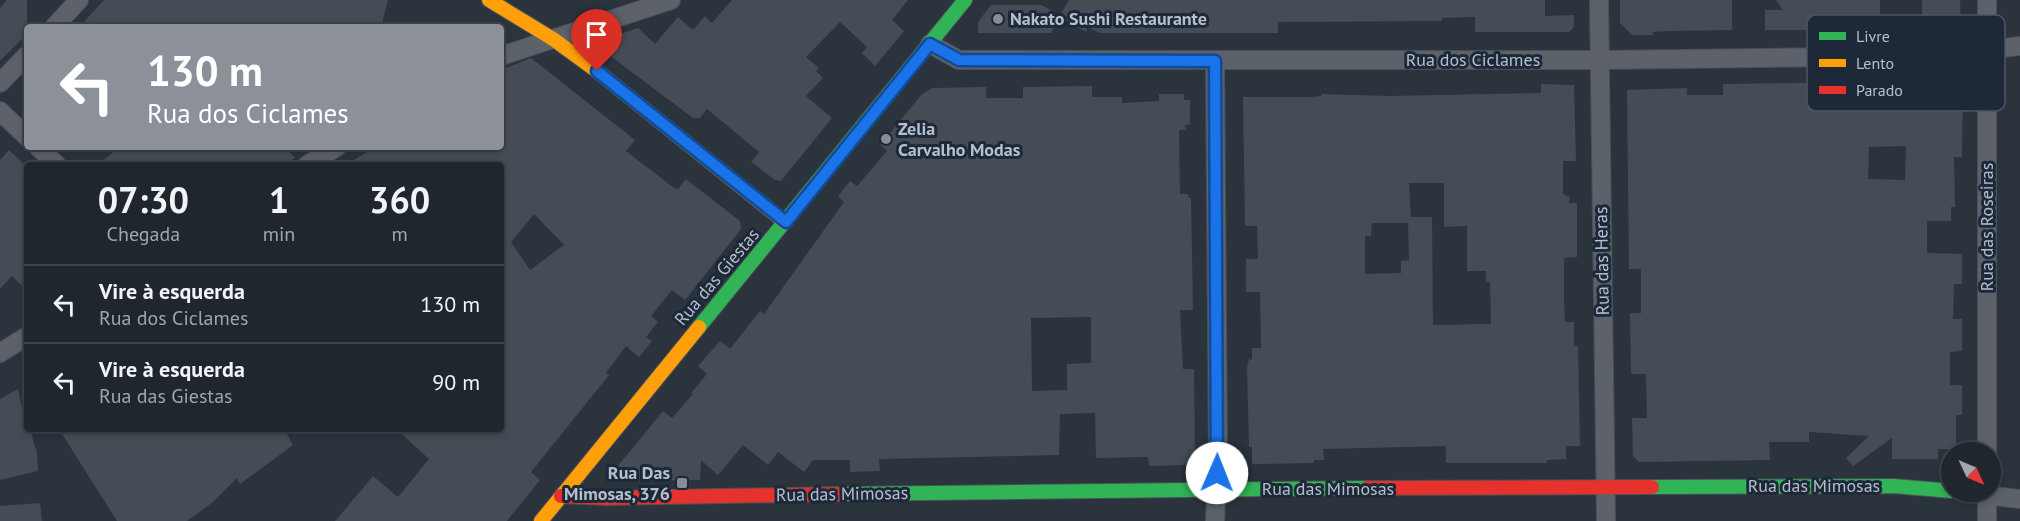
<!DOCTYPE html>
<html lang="pt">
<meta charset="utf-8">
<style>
body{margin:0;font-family:"PT Sans",sans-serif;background:#2d323a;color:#f1f3f6;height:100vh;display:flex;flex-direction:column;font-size:22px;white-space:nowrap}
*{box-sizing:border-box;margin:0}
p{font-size:20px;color:#a2a5aa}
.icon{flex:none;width:33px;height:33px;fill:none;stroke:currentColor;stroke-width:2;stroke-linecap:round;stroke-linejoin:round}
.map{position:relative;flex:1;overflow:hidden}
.sheet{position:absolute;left:24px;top:162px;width:480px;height:270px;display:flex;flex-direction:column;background:#20262e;border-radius:6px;box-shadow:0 3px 9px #0003,0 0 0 2px #3d434a}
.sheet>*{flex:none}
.banner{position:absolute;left:24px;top:24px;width:480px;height:126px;border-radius:6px;box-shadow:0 3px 9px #0003,0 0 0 2px #3d434a;background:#8c9099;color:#fff;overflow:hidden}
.needle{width:39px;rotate:134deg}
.buttons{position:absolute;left:1941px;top:442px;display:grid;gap:12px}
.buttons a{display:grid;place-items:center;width:60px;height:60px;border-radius:50%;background:#20262e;box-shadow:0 3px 9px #0003,0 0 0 2px #3d434a;font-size:30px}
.pin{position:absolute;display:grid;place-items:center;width:51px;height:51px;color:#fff;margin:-62px -26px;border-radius:50% 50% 50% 0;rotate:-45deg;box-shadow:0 0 6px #0007}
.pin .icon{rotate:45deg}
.me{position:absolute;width:66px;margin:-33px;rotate:1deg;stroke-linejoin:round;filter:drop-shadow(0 0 4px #0008)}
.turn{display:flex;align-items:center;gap:21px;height:126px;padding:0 24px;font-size:27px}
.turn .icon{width:78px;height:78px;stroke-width:2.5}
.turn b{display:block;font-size:42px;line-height:51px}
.eta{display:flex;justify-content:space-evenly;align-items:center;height:102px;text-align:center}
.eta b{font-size:36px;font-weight:700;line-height:42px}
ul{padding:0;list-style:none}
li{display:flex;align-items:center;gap:18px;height:78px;padding:0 24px;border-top:2px solid #3d434a}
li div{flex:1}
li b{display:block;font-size:22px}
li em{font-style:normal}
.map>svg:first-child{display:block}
.building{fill:#464c55;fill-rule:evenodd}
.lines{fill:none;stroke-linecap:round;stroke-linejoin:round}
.street-casing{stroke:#4a4f57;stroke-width:20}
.fast-casing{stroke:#4a4f57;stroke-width:16}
.slow-casing{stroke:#4a4f57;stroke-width:16}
.jam-casing{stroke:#4a4f57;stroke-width:16}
.street{stroke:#5c616a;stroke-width:18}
.fast{stroke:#30b455;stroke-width:14}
.slow{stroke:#ff9f0a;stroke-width:14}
.jam{stroke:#e5322d;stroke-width:14}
.route-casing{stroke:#114b97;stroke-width:15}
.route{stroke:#1a73e8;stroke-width:10}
.poi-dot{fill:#858e9b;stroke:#1d2939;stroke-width:2}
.labels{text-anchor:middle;stroke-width:6;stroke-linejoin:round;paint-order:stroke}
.poi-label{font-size:18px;font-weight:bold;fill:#b6bfcd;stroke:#1d2939;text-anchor:start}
.street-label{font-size:18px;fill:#b6bfcd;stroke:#1d2939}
.key{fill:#1d2939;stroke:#4b5665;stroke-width:1.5}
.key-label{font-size:16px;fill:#b6bfcd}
</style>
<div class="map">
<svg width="2020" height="521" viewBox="0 0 2020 521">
<rect width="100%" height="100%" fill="#2b333d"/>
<path class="building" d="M7,0H27V34L0,61V8Z
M104,0H388L381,27H79Z
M732,0H908L892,20L904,31L875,66L862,53L867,47L840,22L806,57L819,68L816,71L823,78L806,96L832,118L781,181L775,180L751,162L759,152L707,109L700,118H693L593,43L638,28L655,44L678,17L693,30L705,16L712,23Z
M1069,0H1545V16L1574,15V27L1569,32H1475V17L1442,18V21L1278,22V33H1100L1088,27L1086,32L1059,17Z
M1620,0H1732V30L1667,31L1653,32V35H1632L1620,23Z
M1776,0H1880V19H1862V30H1765V10H1783Z
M1922,0H1960L1961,24L1955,30H1922Z
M991,5H1042L1060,16L1051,33H978V22Z
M531,58L635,140L626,151L674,188L678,189L686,179L740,221L741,229L685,300L672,290L651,316L658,322L646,337L652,341L639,357L626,346L606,373L609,375L531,472L540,480L507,521H335L373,476L398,497L429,459L396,429H501V165H346L375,147H501V70ZM534,214L564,245L530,270L511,242Z
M1963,81L1962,157H1954L1955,207H1951V221H1927V253L1962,254V284H1954L1953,319H1962V351L1950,352V385H1962V415H1956V449H1938V459H1892V438L1853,466L1846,458L1869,436L1809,432V442H1769L1770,460L1639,462L1633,456L1632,418H1647L1646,374H1631L1630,313H1641V269H1629L1627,90L1687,88V95H1723V84ZM1906,146L1905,180L1868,179L1869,147Z
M1541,84L1574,85L1576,161H1563V194L1570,197L1569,203H1577V257L1564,258V301L1565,322H1574V346H1578L1580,446H1566V459L1547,460V463H1446V446L1323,449L1324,460H1314V463L1252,464V447H1249L1247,368L1249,359L1252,360V348H1261L1260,292H1246V259H1258L1257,226H1245L1243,97H1311L1321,96V94L1391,96L1541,93ZM1409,183H1444V227L1467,226V271H1486V282H1490L1491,324L1433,325L1432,217H1411ZM1372,223H1408L1409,260L1401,261V273L1365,274V236H1371Z
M1092,86V97H1122V103L1159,101V94H1184V100H1190V124L1185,125L1186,130H1179L1180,194H1188V197L1191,198L1193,310H1180L1183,369H1194L1195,458L1188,465L1149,466L1148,457L1096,458L1095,413L1060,414L1059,455L879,459L880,471L850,472V460H813L804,472L778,452L768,465L743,445L718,475L701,460L700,480L622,481L616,468L663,411L672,418L693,394L691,393L707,374L698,366L720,341L730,349L760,311L764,314L844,202L838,196L850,181L857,186L887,151L880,145L922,94L932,88L986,87V98H1023V87ZM1091,317V363L1067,364V390L1032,391L1031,318Z
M119,147H285L295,158L283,165H98Z
M9,150L27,167V291L12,276L0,289V160Z
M18,389L27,429H30L37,453L38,471L0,480V399Z
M59,429H284L293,445L240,484L237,478L213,502L187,521H117Z
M40,503L42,521H0V506Z"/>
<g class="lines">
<g class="street-casing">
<path id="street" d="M1599,0L1606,521
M1987,0V453
M54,27L79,0
M930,44L959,60H1599L1912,56L1955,54L2020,46
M501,56L671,0
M1215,61L1218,456L1215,521
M0,83L27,55
M0,111L27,137
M38,147L57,165
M307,165L337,147
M0,353L27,336
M1961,492L2020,499
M1987,492V521"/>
</g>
<g class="fast-casing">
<path id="fast" d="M699,327L965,0
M1652,487L1893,486L1952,491
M844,494L1367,488"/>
</g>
<g class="slow-casing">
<path id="slow" d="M489,0L553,39L597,71L785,222
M541,521L699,327"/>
</g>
<g class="jam-casing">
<path id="jam" d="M1367,488L1652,487
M561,496L607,498L844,494"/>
</g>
<use href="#street" class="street"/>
<use href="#fast" class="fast"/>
<use href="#slow" class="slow"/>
<use href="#jam" class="jam"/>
</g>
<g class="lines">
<g class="route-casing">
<path id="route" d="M597,71L786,222L930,44L959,60L1215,61L1217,473"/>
</g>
<use href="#route" class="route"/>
</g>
<g class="poi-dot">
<circle cx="998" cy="19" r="6"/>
<circle cx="886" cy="139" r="6"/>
<rect x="676" y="477" width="12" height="12" rx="3"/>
</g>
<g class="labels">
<g class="poi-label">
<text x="1010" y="25">Nakato Sushi Restaurante</text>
<text x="898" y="135">Zelia<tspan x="898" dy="21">Carvalho Modas</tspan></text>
<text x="670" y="479" text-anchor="end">Rua Das<tspan x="670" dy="21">Mimosas, 376</tspan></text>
</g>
<g class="street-label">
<text x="1473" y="66">Rua dos Ciclames</text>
<text transform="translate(1987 227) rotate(-90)" y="6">Rua das Roseiras</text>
<text transform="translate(1602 261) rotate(-91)" y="6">Rua das Heras</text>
<text transform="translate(717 277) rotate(-50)" y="6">Rua das Giestas</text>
<text x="1814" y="492">Rua das Mimosas</text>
<text x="1328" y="495">Rua das Mimosas</text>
<text transform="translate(842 494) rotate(-1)" y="6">Rua das Mimosas</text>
</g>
</g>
<rect x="1807" y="15" width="198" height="96" rx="9" class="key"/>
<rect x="1819" y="32" width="27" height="8" fill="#30b455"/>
<rect x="1819" y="59" width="27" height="8" fill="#ff9f0a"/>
<rect x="1819" y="86" width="27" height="8" fill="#e5322d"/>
<g class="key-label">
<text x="1856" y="42">Livre</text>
<text x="1856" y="69">Lento</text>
<text x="1856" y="96">Parado</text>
</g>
</svg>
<div class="buttons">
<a><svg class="needle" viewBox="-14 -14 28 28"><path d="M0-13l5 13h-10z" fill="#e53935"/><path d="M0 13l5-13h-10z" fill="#a2a5aa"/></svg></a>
</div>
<div class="pin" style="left:597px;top:71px;background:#d93025"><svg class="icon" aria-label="arrive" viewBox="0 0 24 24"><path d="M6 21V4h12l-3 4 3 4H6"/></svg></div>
<svg class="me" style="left:1217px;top:473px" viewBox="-20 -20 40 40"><circle r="19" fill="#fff"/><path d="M0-13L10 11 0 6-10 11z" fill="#1a73e8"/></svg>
<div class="banner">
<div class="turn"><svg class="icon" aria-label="left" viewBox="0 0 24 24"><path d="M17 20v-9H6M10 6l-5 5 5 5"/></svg><div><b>130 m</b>Rua dos Ciclames</div></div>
</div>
<section class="sheet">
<div class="eta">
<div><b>07:30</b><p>Chegada</p></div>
<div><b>1</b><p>min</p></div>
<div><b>360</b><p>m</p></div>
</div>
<ul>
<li><svg class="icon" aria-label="left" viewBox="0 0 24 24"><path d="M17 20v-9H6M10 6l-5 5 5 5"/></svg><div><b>Vire à esquerda</b><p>Rua dos Ciclames</p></div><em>130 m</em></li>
<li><svg class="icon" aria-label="left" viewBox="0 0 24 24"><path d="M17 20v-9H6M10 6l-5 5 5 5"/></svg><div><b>Vire à esquerda</b><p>Rua das Giestas</p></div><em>90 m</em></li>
</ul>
</section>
</div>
